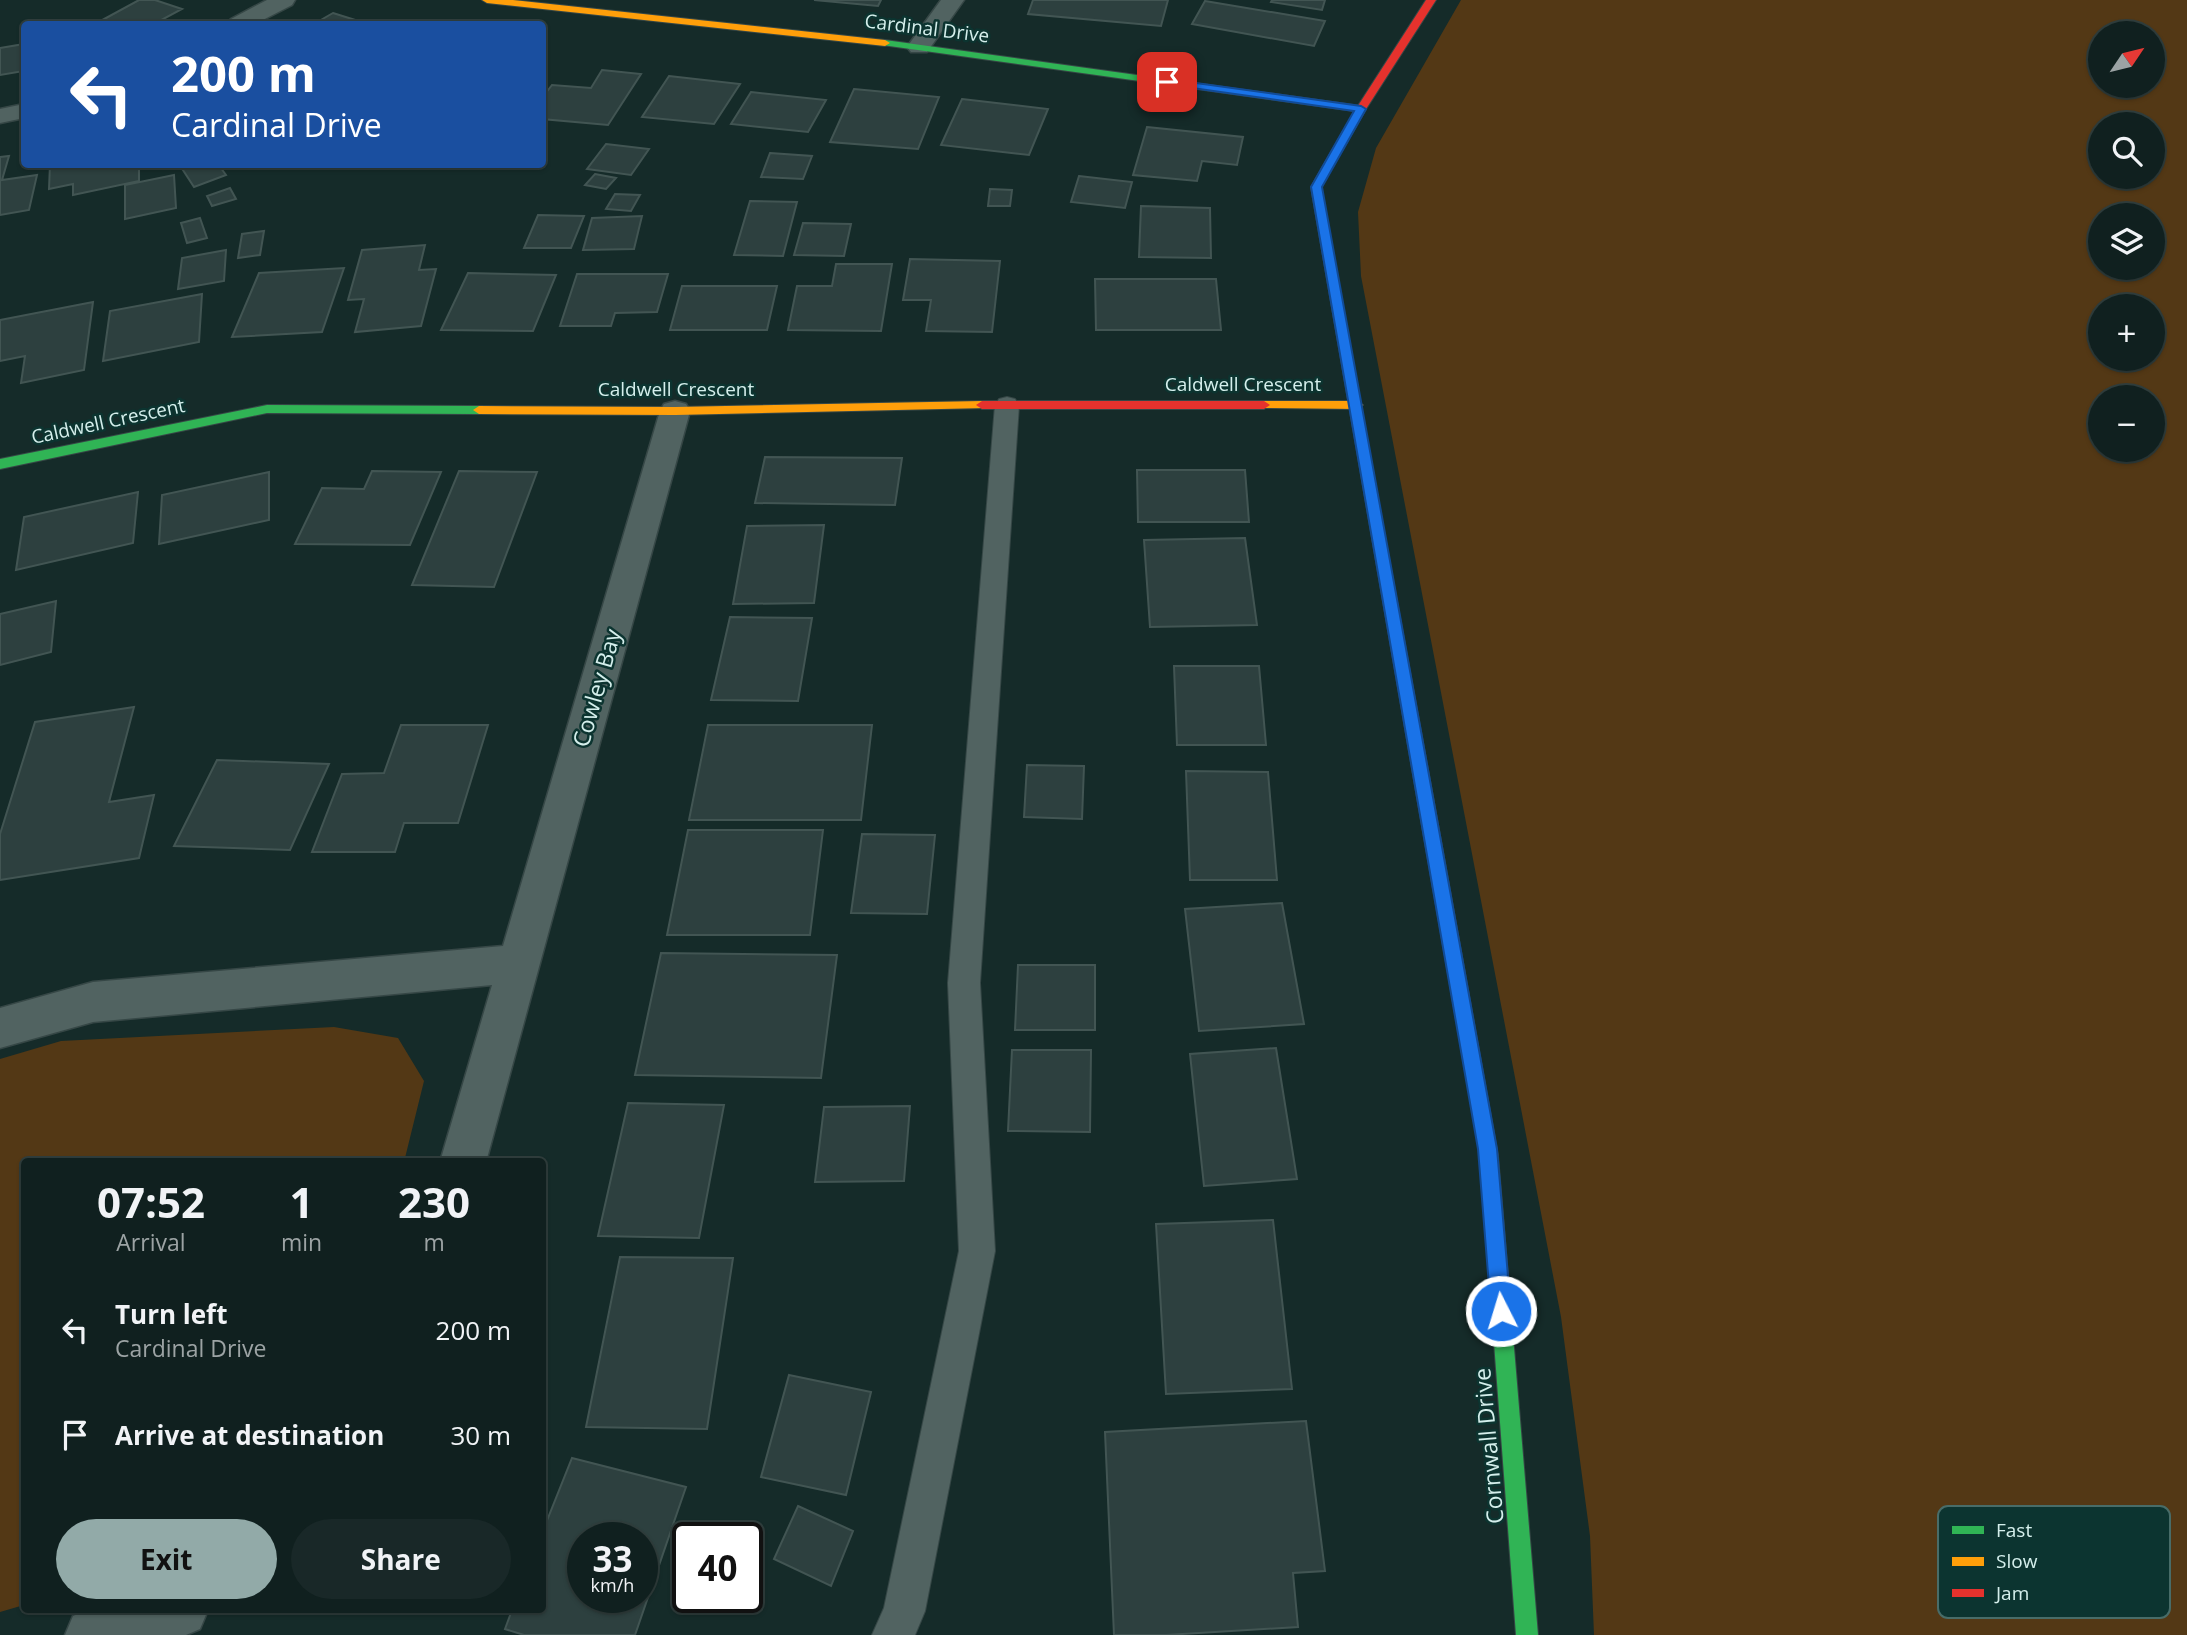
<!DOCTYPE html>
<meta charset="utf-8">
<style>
body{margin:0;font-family:"Open Sans",sans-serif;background:#192828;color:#f1f3f6;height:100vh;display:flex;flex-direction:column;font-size:26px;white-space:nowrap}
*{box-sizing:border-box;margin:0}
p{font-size:23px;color:#9ca3a4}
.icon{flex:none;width:38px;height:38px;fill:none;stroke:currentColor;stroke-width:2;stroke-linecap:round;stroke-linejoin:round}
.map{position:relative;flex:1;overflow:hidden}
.sheet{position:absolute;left:21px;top:1158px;width:525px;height:455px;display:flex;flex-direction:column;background:#10201f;border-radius:7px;box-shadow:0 2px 5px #0004,0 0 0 2px #303e3d}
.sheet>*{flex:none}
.hud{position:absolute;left:21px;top:21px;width:525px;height:147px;border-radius:7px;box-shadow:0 2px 5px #0004,0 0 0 2px #303e3d;background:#1a4fa0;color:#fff;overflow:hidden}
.needle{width:46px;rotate:55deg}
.fabs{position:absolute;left:2088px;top:21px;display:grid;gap:14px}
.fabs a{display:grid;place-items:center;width:77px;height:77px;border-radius:50%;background:#10201f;box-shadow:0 2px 5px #0004,0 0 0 2px #303e3d;font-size:35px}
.speed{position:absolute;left:567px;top:1522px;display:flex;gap:14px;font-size:35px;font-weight:700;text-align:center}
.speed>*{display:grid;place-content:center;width:91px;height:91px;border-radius:50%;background:#10201f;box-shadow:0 2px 5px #0004,0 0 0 2px #303e3d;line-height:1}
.speed small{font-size:18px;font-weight:400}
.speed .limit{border:4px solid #111;border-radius:10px;background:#fff;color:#111}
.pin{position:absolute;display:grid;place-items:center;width:60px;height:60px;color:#fff;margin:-30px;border-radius:14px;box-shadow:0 4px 10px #0006}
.me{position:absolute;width:77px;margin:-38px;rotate:355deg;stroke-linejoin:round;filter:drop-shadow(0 0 5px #0008)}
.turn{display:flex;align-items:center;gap:24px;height:147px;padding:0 35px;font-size:32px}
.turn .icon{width:91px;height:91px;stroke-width:2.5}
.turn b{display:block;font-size:49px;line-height:60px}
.eta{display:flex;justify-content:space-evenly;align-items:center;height:119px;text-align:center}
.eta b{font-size:42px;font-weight:700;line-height:49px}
.action{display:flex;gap:14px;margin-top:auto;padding:14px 35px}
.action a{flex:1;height:80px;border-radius:42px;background:#92aaa8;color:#111;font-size:28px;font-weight:700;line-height:80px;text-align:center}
.action a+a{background:#192828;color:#f1f3f6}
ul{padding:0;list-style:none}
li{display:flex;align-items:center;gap:21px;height:105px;padding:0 35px}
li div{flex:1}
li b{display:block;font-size:26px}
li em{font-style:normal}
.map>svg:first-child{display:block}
.green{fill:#533815;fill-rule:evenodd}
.building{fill:#2d403f;stroke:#425553;stroke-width:2;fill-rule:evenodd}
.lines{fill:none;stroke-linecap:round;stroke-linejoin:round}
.lane-casing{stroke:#364746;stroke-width:2}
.street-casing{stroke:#364746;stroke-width:3}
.fast-casing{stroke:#364746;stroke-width:2}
.slow-casing{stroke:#364746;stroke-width:2}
.jam-casing{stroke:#364746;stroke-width:2}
.lane{fill:#516361;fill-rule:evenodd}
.street{fill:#516361;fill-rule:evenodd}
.fast{fill:#30b455;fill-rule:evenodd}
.slow{fill:#ff9f0a;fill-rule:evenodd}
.jam{fill:#e5322d;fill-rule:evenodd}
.route{fill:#1a73e8;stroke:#114b97;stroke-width:2}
.labels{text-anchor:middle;stroke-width:5;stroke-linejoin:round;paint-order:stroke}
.far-street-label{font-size:19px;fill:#d5efec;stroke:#0c3430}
.street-label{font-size:23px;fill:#d5efec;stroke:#0c3430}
.key{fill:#0c3430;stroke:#486c68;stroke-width:2}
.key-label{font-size:19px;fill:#d5efec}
</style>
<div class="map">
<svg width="2187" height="1635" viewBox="0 0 2187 1635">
<rect width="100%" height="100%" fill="#152b29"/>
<path class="green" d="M1461,0H2187V1635H1594L1590,1536L1561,1317L1361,276L1358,212L1376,148ZM2100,33H2152V86H2100ZM2100,124H2152V177H2100ZM2100,215H2152V268H2100ZM2100,306H2152V359H2100ZM2100,397H2152V450H2100Z
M334,1027L398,1038L424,1081L404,1162H24V1605L0,1612V1059L61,1041Z"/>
<path class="building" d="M139,0H155L182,9L154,24H95Z
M814,0H881L878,6Z
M1033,0H1168L1161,26L1028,14Z
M1272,0H1325L1322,10L1271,2Z
M1205,1L1325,21L1314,46L1192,24Z
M333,13L368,24H314Z
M24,44V71L0,75V48Z
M602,70L641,74L608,125L542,119V98L552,85L591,88Z
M669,76L740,84L714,124L642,117Z
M854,89L939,97L918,149L830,142Z
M751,92L826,100L808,132L731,124Z
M962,99L1048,109L1029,155L941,145Z
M1147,127L1243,137L1237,165L1202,161L1197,181L1133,175Z
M606,144L649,149L631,175L587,169Z
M770,153L812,156L803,179L761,177Z
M9,156L2,180L37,175L29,210L0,215V157Z
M50,164H139V181L73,195V184L49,189Z
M179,164H218L226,175L194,187Z
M595,174L616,178L606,189L585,185Z
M174,175L176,208L125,219V185Z
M1079,176L1132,182L1125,208L1071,202Z
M230,188L236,199L212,206L207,196Z
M990,189L1012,190L1010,206H988Z
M615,194L640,195L631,211L606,209Z
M750,201L797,202L783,256L734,255Z
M1141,206L1210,208L1211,258L1139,257Z
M538,215L584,216L571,248H524Z
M642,216L634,249L583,250L592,218Z
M200,218L207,238L187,243L181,223Z
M803,223L851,224L844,256L794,255Z
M264,231L260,255L238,258L242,234Z
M425,245L419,270L436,269L421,326L355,332L364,299L348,300L362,250Z
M226,250L224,281L178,289L182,258Z
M910,259L1000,261L992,332L926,331L931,300H903Z
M836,264H892L881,331L788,330L797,286H832Z
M344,268L322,332L232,337L259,273Z
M468,273L556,275L533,331L441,330Z
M577,274H668L657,312L615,313L611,326H560Z
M1095,279H1216L1221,330H1096Z
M682,286H777L767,330H670Z
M202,294L199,342L103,361L110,311Z
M93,302L84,370L21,383L25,356L0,361V320Z
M765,457L902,458L895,505L755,503Z
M1137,470H1245L1249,522H1138Z
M372,471L441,472L410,545L295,544L322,488L364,489Z
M459,471L537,472L494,587L412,585Z
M269,472V520L159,544L162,495Z
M138,492L133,543L16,570L24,517Z
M824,525L814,603L733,604L747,526Z
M1245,538L1257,625L1150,627L1144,540Z
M56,601L51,652L0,665V614Z
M730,617L812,618L798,701L711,700Z
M1174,666H1259L1266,745H1177Z
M134,707L109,802L154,795L139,858L0,880V834L35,722Z
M401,725H488L458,823H404L395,852H312L342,774L384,773Z
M708,725H872L861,820H689Z
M217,760L329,764L290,850L174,846Z
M1027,765L1084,766L1082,819L1024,817Z
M1186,771L1268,772L1277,880H1190Z
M688,830H823L810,935H667Z
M862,834L935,835L927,914L851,913Z
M1282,903L1304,1024L1199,1031L1185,909Z
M661,953L837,955L821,1078L635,1075Z
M1018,965H1095V1030H1015Z
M1276,1048L1297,1179L1204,1186L1190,1054Z
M1012,1050H1091L1090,1132L1008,1131Z
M628,1103L724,1105L699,1238L598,1236Z
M910,1106L904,1181L815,1182L824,1107Z
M1273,1220L1292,1389L1166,1394L1156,1224Z
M620,1257L733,1258L707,1429L586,1427Z
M789,1375L871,1392L846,1495L761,1477Z
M1306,1421L1325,1571L1293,1573L1298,1627L1166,1635H1114L1105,1432Z
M572,1458L686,1487L635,1635H524L505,1629L512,1610H542V1533ZM583,1538H642V1598H583Z
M798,1506L853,1531L831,1586L774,1559Z"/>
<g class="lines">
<g class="lane-casing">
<path id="lane" d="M1007,397L1015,399L1019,405L980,983L995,1251L925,1611L915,1635H872L884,1608L959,1251L948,983L995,405L999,399Z"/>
</g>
<g class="street-casing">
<path id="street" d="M267,0H295L292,5L255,24H227L231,19Z
M941,0H964L927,52H911L907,47Z
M24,104V118L0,123V109Z
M675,401L686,404L690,411L486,1162H440L492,985L93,1022L0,1048V1008L93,982L503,946L660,411L664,404Z
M87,1610H208L200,1629L186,1635H65L73,1616Z"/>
</g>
<g class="fast-casing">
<path id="fast" d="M885,40L1361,106L1366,109L1361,112L882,45V41Z
M267,405L479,406L485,410L479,414L267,413L0,469V459Z
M1359,424L1365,428L1433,797L1431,802H1419L1417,797L1353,428Z
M1489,1147L1496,1149L1498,1156L1538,1635H1516L1480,1156L1482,1149Z"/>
</g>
<g class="slow-casing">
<path id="slow" d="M482,0H513L885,40L890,43L885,46L487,3Z
M982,401L988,405L986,408L675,415L479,414L473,410L479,406L675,407Z
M1264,401H1357L1363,405L1357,409L1260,408L1258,405Z"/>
</g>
<g class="jam-casing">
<path id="jam" d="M1426,0H1436L1366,109L1321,187L1365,428L1359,432L1353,428L1311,187L1356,109Z
M982,401H1264L1270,405L1264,409H982L976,405Z
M1425,790L1431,792L1433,797L1498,1156L1496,1163L1489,1165L1482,1163L1480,1156L1417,797L1419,792Z"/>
</g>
<use href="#lane" class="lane"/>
<use href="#street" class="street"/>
<use href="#fast" class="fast"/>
<use href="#slow" class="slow"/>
<use href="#jam" class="jam"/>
</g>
<path class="route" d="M1167,79L1361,106L1366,109L1322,187L1497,1149L1511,1311L1508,1318L1501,1321L1494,1318L1491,1311L1478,1149L1311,187L1354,111L1164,84L1162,82Z"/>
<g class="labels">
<g class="far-street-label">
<text transform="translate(927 28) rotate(7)" y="7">Cardinal Drive</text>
<text x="1243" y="391">Caldwell Crescent</text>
<text x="676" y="396">Caldwell Crescent</text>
<text transform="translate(108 421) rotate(-12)" y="7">Caldwell Crescent</text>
</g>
<g class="street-label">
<text transform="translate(597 688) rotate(-74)" y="8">Cowley Bay</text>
<text transform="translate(1489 1446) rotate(-95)" y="8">Cornwall Drive</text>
</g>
</g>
<rect x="1938" y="1506" width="232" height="112" rx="10" class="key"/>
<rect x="1952" y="1526" width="32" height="8" fill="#30b455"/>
<rect x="1952" y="1557" width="32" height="9" fill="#ff9f0a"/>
<rect x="1952" y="1589" width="32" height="8" fill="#e5322d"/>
<g class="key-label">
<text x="1996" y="1537">Fast</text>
<text x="1996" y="1568">Slow</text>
<text x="1996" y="1600">Jam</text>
</g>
</svg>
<div class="fabs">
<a><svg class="needle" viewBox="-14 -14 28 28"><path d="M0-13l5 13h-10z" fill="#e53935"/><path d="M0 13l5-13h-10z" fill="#9ca3a4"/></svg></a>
<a><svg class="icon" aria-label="search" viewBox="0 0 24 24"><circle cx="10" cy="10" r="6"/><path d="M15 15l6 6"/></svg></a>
<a><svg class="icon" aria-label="layers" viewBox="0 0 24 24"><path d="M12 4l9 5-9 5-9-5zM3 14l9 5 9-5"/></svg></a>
<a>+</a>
<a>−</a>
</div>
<div class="speed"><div>33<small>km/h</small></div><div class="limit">40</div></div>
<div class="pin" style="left:1167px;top:82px;background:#d93025"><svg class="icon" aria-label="arrive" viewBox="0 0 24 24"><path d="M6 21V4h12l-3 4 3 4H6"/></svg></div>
<svg class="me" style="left:1501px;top:1311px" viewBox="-20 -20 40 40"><circle r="17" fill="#1a73e8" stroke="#fff" stroke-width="3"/><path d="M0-11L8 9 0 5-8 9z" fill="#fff"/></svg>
<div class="hud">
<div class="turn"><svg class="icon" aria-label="left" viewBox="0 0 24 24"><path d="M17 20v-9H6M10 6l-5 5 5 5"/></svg><div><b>200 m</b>Cardinal Drive</div></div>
</div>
<section class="sheet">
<div class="eta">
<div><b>07:52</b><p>Arrival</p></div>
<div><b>1</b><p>min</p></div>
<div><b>230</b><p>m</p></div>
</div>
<ul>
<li><svg class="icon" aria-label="left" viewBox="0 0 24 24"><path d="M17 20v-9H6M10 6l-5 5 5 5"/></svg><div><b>Turn left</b><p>Cardinal Drive</p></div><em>200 m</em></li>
<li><svg class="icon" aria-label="arrive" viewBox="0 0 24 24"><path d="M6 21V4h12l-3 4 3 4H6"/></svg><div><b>Arrive at destination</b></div><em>30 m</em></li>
</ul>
<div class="action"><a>Exit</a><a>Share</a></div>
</section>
</div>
